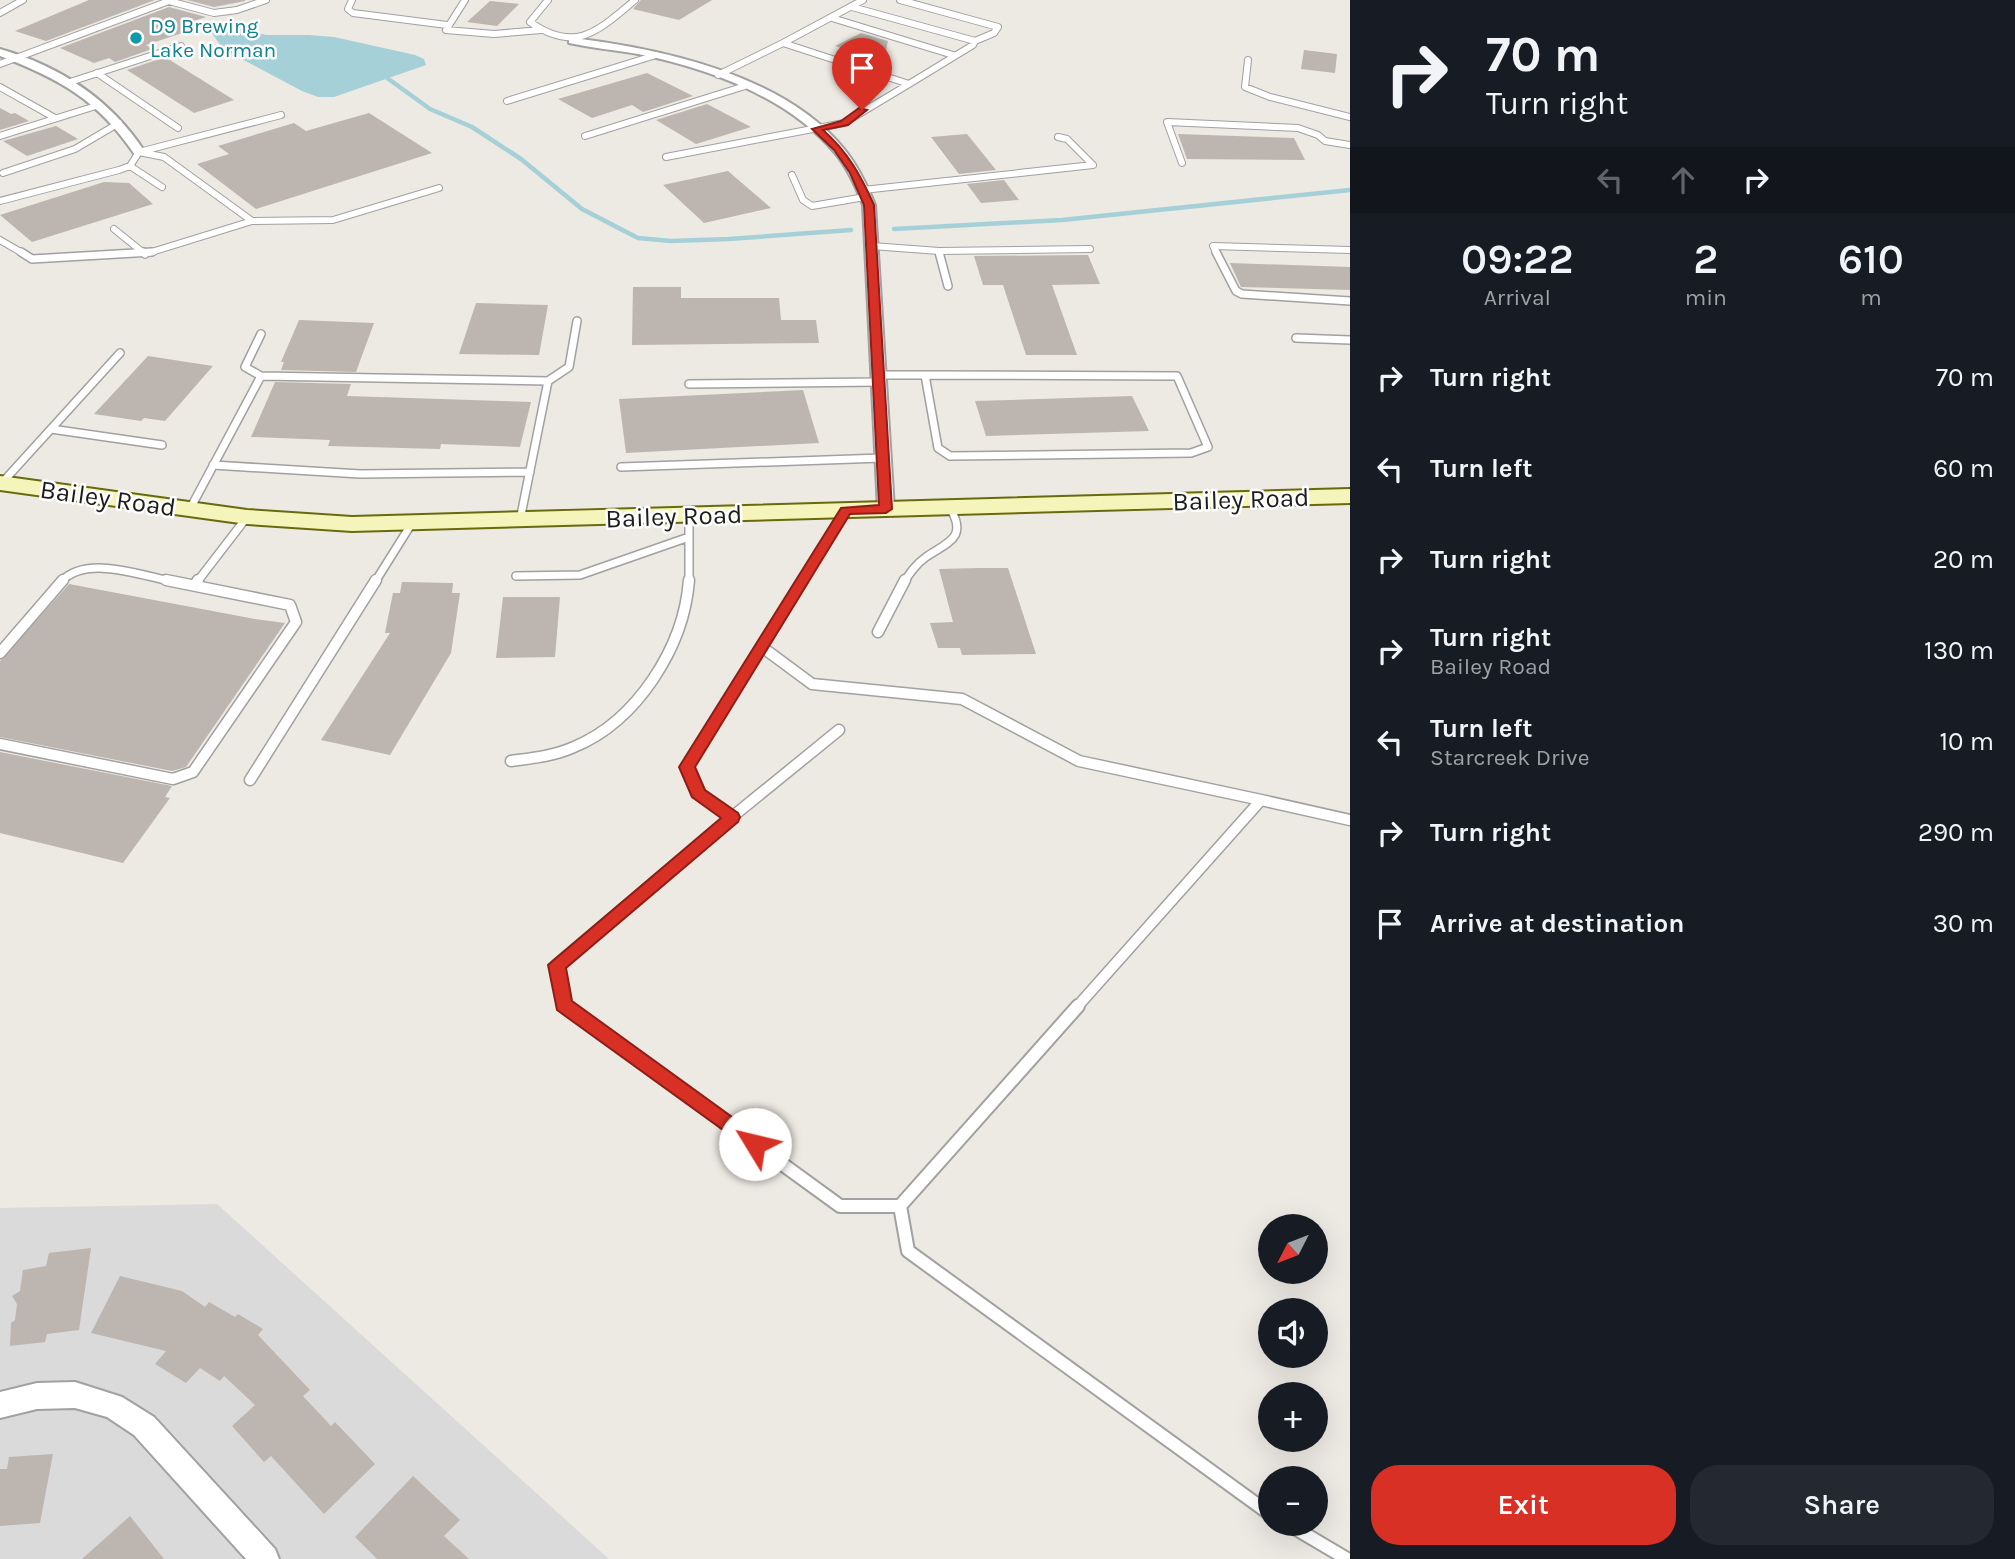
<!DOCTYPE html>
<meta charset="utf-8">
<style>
body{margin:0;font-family:Karla,sans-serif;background:#242831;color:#f1f3f6;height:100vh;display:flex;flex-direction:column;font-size:26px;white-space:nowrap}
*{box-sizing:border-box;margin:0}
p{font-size:23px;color:#9ea1a6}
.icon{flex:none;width:38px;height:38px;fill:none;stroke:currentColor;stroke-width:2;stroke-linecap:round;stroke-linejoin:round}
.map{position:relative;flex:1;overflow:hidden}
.details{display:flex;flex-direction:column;background:#171b24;width:665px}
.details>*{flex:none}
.guide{background:#171b24;color:#f1f3f6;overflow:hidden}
.needle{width:46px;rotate:228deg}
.buttons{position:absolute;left:1258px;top:1214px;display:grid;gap:14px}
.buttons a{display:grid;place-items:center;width:70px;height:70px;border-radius:50%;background:#171b24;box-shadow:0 7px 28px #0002;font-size:35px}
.pin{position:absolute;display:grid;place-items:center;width:60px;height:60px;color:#fff;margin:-72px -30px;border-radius:50% 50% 50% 0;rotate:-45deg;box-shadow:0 0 7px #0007}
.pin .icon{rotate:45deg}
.me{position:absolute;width:77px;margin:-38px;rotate:306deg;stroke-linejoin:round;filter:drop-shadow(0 0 5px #0008)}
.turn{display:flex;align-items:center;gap:24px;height:147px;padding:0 21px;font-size:32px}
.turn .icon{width:91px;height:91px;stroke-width:2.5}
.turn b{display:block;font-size:49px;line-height:60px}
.lanes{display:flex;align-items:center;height:66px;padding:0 21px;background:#0003;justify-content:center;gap:35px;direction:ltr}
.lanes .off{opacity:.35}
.eta{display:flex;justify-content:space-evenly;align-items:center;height:119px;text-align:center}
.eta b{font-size:42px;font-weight:600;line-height:49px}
.button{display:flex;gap:14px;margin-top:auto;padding:14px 21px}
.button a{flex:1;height:80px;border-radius:28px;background:#d93025;color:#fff;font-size:28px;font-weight:600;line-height:80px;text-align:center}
.button a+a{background:#242831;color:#f1f3f6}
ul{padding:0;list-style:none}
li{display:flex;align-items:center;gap:21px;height:91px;padding:0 21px}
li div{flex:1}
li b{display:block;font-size:26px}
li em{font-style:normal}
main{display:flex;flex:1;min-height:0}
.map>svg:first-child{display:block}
.residential{fill:#dbdada}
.water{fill:#a6d0d8}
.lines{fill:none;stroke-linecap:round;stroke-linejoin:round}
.stream{stroke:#a6d0d8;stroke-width:4.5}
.building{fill:#bdb5b0}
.lane-far3-casing{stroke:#a1a1a1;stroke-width:8}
.lane-far2-casing{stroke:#a1a1a1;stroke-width:10}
.lane-far1-casing{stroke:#a1a1a1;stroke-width:13}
.lane-casing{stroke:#a1a1a1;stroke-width:16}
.street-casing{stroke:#a1a1a1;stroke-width:4}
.secondary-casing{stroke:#676b0c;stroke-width:4}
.lane-far3{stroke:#fff;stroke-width:6}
.lane-far2{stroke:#fff;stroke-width:7}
.lane-far1{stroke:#fff;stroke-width:10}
.lane{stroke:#fff;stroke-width:12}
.street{fill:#fff;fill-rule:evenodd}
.secondary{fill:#f5f4ba;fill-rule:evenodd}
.route{fill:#d93025;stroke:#8d1f18;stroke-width:2}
.culture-dot{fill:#0f9aa8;stroke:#fff;stroke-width:2.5}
.labels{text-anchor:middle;stroke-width:5;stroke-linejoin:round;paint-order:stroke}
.far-culture-label{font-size:21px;fill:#0d838f;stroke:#fff;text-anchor:start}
.street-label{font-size:26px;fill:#1d1d1d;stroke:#fff}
</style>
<main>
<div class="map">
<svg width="1350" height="1559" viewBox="0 0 1350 1559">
<rect width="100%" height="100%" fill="#ede9e3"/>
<path class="residential" d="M217,1204L609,1559H0V1208Z"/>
<path class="water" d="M220,23L266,35H309L334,37L415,55L424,59L426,65L334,97H318L302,91L223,49L209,29Z"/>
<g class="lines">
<path class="stream" d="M383,75L430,109L472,127L521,159L582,209L638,238L671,241L729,239L851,230
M894,229L1062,220L1350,190"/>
</g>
<path class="building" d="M89,0H155L46,41L15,31Z
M187,0H245V1L214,7Z
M641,0H712L679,20L633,9Z
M490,1L519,4L497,26L467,22Z
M169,7L206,17L194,21L203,26L146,45L152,49L115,62L109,58L94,63L60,48Z
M861,33L888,41L882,69L865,64L866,56L835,46Z
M1304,50L1337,54L1335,73L1301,69Z
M165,57L234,100L194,113L127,70Z
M647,73L693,96L643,112L632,105L592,118L558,99Z
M707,104L751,127L696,144L656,120Z
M0,108L11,114L15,113L29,121L0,130Z
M369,113L432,153L256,209L197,164L229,154L218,146L294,123L306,131Z
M56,126L78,139L27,156L3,141Z
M967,134L996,170L959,174L931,137Z
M1178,134L1294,138L1305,160L1187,159Z
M728,171L771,208L704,223L663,185Z
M1004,180L1019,200L981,203L967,184Z
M104,182L129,183L153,204L32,242L0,215Z
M1088,255L1100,284L1052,285L1077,355H1026L1003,285H983L974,256Z
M1230,263L1350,267V290L1241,287Z
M633,287H681V298H779L781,320H816L819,343L632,345Z
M476,303L548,305L539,355L459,354Z
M299,320L374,323L356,372L281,370L284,362H281Z
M148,356L213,366L165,421L144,418L141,421L94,414Z
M275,382L351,384L347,396L531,402L520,447L441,444L440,449L328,446L330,440L251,437Z
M803,390L819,443L626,453L619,399Z
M1132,396L1149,431L986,436L975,401Z
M978,568H1008L1036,654L962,655L960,648H938L930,623L953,622L939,569Z
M402,582L453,583L452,593H460L451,653L390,755L321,740L390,633H385L393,593H400Z
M69,584L255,619L285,623L186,767L172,771L0,737V661Z
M503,597H560L555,657L496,658Z
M0,752L172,786L165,797L170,798L123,863L0,833Z
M91,1248L79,1330L47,1334L45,1342L10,1346L11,1323L15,1320L17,1304L12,1296L20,1291L23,1270L46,1266L49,1253Z
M120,1276L182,1291L205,1307L209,1302L235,1317L238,1314L263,1329L258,1335L310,1390L303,1396L331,1426L335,1422L375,1464L324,1514L271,1456L264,1462L232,1426L255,1405L224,1376L220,1381L200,1368L186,1383L155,1364L166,1351L91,1333Z
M53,1454L40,1523L0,1526V1469H7L9,1457Z
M413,1476L460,1520L444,1536L469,1559H377L355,1537Z
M130,1516L164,1559H82Z"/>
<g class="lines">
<g class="lane-far3-casing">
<path id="lane-far3" d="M352,0L348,9L353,13L447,25
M465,0L446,30L494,34L541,30
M548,0L530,22C576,54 598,31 635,0
M900,0L998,27L994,33L975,41L973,45L909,84
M852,7L975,41
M0,13L23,0
M832,18L953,55
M783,43L863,0
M1248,60L1245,87L1270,97L1350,117
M0,64L169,1L214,13L237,10L266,0
M97,73L178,128
M67,83L181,46
M0,87L55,118
M507,101L656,55
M0,136L99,105
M585,136L745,86
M139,152L164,157L252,221L333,220L439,188
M666,157L844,123L909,84L783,43L718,75
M1182,163L1167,122L1298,128L1318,135L1325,141L1350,145
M130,166L162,187
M3,173L75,149L119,123
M792,175L803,200L812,206L865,197
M863,190L1093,165L1067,139L1058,137
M0,201L119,170L130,166L139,152L281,115
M114,229L145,254
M0,240L24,254
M872,246L939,251L1090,249
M939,251L940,254
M145,254L252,221
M1217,254L1213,246L1350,250"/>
</g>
<g class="lane-far2-casing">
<path id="lane-far2" d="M21,252L32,259L152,252
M143,252L145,254
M939,252L948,286
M1216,252L1236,291L1242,294L1350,301
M261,334L245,367L261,376
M1296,338L1350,340
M878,375H925
M925,375L1177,376L1208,447L1191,453L950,456L938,448Z
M548,381L569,367L577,321
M689,384L878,382
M51,429L162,445
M213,465L360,474L530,472
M621,467L882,458
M1,484L120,353
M190,509L261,376L548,381L520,520
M689,515V582
M516,576L580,575L689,537
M61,582C86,554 142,576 175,582
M197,582L247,517
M375,582L412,523
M802,582L846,511
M904,582C910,573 916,564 926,557C948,542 968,538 950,508"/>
</g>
<g class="lane-far1-casing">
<path id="lane-far1" d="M195,585L198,580
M878,632L905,580
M762,647L812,684L962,699L1079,761L1261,800
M0,653L63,580
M0,744L173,779L193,772L296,622L290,605L166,580
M511,761C533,758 554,756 574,747C637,721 684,647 689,580
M250,780L376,580
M732,817L839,730
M567,1008L563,1005L556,965L732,817L698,793L687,767L803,580
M1076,1008L1261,800L1350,820"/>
</g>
<g class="lane-casing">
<path id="lane" d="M565,1006L840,1206H900L1078,1006
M900,1206L908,1251L1270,1514
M1288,1524L1347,1559"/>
</g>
<g class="street-casing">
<path id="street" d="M573,38C663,49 784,75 844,149C858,166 867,185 875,205L894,509L892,512H880L878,509L863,205C856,187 848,168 835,153C788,97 708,68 638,54C615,50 592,48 569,43V39Z
M0,49C60,66 111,100 145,152L143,155H135C98,100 60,79 0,56Z
M75,1382L122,1397L154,1417L275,1549L279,1559H246L134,1435L107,1417L75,1408L37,1409L0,1418V1392L37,1383Z"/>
</g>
<g class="secondary-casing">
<path id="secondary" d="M0,476L247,510L352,517L1350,489V503L352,531L247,524L0,490Z"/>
</g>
<use href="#lane-far3" class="lane-far3"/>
<use href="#lane-far2" class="lane-far2"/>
<use href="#lane-far1" class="lane-far1"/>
<use href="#lane" class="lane"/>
<use href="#street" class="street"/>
<use href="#secondary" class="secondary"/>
</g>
<path class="route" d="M859,108L867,110L848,125L823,130C848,152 861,176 874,205L892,509L886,513L850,514L695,767L705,790L738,813L740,817L738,822L566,968L572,1001L761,1138L764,1144L761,1150L755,1153L557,1010L548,965L721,818L692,797L679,767L841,508L879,505L864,205L850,173L834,150L812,129L841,121Z"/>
<circle class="culture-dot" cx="136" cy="38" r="7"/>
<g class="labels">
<g class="far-culture-label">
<text x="150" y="33">D9 Brewing<tspan x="150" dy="24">Lake Norman</tspan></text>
</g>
<g class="street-label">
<text transform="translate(108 498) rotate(8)" y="9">Bailey Road</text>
<text transform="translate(1241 499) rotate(-2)" y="9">Bailey Road</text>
<text transform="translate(674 516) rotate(-2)" y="9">Bailey Road</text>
</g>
</g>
</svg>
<div class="buttons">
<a><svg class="needle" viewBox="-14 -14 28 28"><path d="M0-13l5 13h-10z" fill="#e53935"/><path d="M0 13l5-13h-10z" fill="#9ea1a6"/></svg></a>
<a><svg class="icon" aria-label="sound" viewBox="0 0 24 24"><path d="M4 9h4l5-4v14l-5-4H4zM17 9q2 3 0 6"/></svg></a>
<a>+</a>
<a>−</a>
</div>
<div class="pin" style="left:862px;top:110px;background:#d93025"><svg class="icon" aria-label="arrive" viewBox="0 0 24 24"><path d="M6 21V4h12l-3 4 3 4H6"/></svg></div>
<svg class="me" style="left:755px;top:1144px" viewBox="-20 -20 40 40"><circle r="19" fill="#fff"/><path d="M0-13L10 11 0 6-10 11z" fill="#d93025"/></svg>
</div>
<section class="details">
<div class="guide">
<div class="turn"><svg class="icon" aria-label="right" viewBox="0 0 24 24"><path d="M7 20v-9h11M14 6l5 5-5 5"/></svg><div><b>70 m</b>Turn right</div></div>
<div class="lanes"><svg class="icon off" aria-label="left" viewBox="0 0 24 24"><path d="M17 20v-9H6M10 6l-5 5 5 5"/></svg><svg class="icon off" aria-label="ahead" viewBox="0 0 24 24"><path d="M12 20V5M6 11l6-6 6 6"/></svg><svg class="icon" aria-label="right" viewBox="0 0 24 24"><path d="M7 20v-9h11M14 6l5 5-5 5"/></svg></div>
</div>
<div class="eta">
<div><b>09:22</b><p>Arrival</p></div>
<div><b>2</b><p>min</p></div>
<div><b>610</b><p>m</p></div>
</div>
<ul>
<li><svg class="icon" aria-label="right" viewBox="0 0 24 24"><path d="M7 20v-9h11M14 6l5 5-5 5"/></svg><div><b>Turn right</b></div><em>70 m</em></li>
<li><svg class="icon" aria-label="left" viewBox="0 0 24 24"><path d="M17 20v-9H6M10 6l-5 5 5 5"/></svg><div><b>Turn left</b></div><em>60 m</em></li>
<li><svg class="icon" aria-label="right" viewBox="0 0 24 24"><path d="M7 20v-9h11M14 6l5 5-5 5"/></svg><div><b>Turn right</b></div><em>20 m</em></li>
<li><svg class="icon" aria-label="right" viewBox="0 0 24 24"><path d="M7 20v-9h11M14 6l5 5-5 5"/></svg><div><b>Turn right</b><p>Bailey Road</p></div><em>130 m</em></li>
<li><svg class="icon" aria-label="left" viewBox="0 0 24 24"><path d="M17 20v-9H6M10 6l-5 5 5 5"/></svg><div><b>Turn left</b><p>Starcreek Drive</p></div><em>10 m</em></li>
<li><svg class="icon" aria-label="right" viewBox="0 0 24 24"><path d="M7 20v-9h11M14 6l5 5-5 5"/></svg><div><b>Turn right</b></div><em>290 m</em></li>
<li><svg class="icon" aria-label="arrive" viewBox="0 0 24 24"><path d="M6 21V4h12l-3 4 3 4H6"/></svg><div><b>Arrive at destination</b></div><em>30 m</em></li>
</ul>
<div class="button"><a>Exit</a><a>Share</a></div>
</section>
</main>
